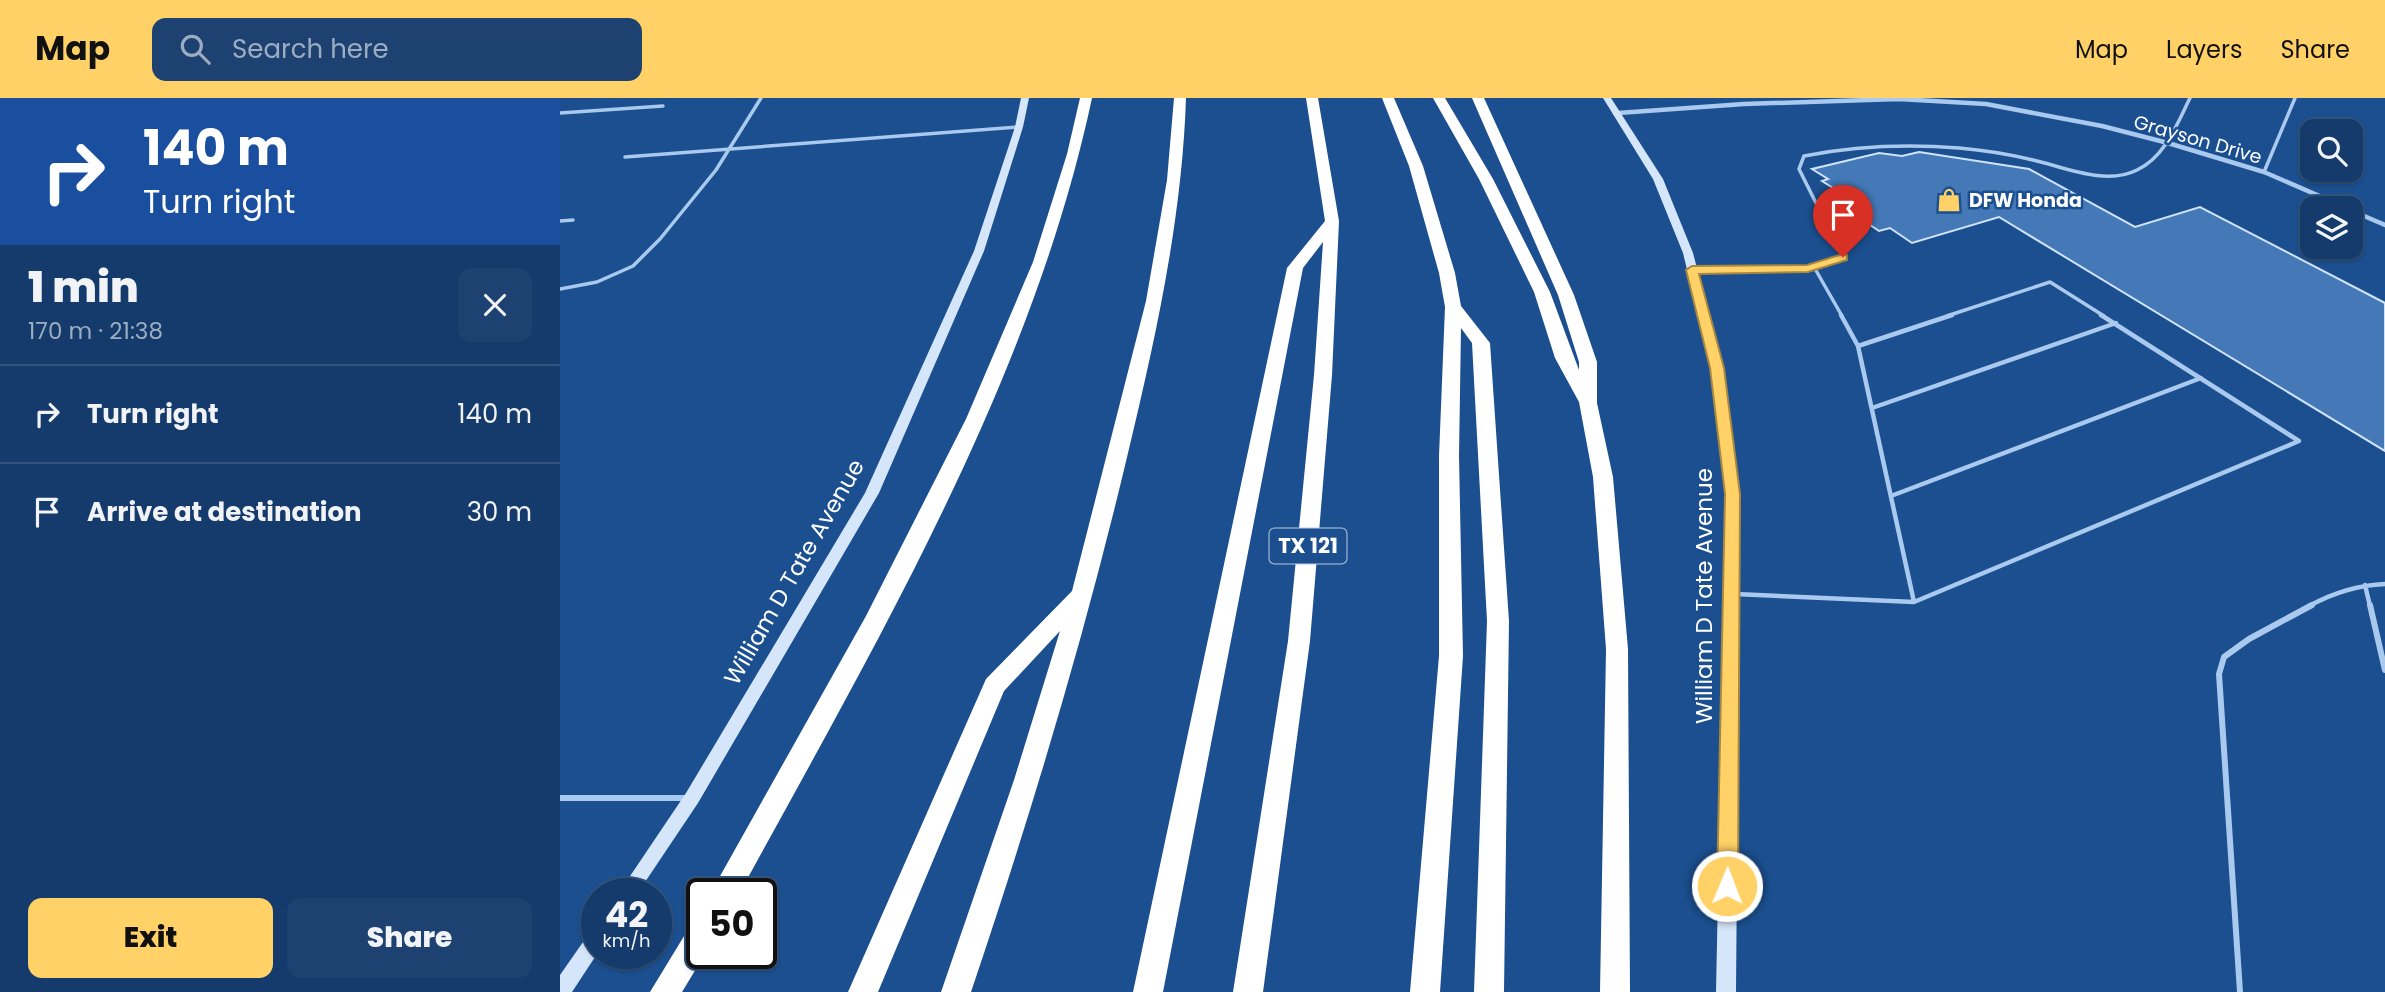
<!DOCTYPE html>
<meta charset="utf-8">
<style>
body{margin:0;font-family:Poppins,sans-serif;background:#1d4271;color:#f1f3f6;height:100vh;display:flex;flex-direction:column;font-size:26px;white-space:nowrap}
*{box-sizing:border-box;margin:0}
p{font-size:23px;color:#9dadc1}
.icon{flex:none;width:38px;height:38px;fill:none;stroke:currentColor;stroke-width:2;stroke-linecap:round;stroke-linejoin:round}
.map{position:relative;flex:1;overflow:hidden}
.details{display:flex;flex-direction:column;background:#143b6b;width:560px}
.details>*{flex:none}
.guide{background:#1a4fa0;color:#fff;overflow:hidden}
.buttons{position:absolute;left:1740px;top:21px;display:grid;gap:14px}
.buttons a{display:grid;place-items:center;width:63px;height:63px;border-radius:14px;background:#143b6b;box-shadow:0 2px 5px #0004,0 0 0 2px #33557e;font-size:35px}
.speed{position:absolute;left:21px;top:780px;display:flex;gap:14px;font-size:35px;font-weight:700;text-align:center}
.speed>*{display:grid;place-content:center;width:91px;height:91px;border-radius:50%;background:#143b6b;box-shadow:0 2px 5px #0004,0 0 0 2px #33557e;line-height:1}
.speed small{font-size:18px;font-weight:400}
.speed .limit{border:4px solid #111;border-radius:10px;background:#fff;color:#111}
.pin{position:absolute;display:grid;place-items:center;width:60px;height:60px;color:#fff;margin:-72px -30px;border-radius:50% 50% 50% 0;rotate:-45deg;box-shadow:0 0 7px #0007}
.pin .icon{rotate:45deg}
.me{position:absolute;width:77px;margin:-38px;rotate:1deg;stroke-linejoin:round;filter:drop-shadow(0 0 5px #0008)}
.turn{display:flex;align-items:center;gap:24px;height:147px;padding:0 28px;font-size:32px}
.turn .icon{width:91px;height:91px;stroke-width:2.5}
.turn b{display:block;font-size:49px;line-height:60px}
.round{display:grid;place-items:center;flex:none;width:74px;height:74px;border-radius:14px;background:#1d4271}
.headline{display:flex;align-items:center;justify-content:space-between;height:119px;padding:0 28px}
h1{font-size:42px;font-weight:800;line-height:52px}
.primary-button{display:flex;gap:14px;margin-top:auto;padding:14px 28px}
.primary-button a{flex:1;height:80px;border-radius:14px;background:#ffd166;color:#111;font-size:28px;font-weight:800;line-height:80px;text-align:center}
.primary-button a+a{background:#1d4271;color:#f1f3f6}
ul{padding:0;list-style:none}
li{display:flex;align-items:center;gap:21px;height:98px;padding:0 28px;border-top:2px solid #33557e}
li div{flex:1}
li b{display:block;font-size:26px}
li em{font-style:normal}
header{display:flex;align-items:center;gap:42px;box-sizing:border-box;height:98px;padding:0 35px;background:#ffd166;color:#111}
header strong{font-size:33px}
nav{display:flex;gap:38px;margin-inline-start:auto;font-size:24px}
.search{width:490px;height:63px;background:#1d4271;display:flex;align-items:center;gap:18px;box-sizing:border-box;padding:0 24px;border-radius:14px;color:#9dadc1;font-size:26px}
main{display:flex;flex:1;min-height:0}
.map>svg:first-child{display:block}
.building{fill:#4478b7;stroke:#cfe3fa;stroke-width:2}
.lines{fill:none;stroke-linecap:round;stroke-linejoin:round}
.service-far2{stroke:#a9c9ee;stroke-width:3.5}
.service-far1{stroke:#a9c9ee;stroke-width:4.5}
.service{stroke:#a9c9ee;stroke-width:6}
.minor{stroke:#a9c9ee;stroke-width:4.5}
.secondary{fill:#d6e6fa;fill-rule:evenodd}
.motorway{fill:#fff;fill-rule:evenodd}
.route{fill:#ffd166;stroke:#a68842;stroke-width:2}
.labels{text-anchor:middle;stroke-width:5;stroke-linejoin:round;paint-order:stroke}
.far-street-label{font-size:19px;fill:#fff;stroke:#1b4f8f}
.far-poi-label{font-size:19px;font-weight:bold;fill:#fff;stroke:#1b4f8f;text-anchor:start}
.shield{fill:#1b4f8f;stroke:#bbcadd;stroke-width:2}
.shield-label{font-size:21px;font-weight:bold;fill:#fff}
.street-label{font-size:23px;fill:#fff;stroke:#1b4f8f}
</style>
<header>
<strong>Map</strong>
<div class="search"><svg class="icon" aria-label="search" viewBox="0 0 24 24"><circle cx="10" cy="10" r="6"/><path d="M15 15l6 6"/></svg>Search here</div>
<nav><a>Map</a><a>Layers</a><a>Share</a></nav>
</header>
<main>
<section class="details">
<div class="guide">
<div class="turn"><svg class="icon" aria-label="right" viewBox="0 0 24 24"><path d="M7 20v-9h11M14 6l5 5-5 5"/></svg><div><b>140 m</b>Turn right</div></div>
</div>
<div class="headline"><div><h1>1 min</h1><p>170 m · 21:38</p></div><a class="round"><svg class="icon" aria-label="close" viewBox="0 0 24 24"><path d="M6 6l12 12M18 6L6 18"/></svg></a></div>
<ul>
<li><svg class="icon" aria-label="right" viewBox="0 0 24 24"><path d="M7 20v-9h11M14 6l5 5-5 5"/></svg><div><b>Turn right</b></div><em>140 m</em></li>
<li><svg class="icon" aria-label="arrive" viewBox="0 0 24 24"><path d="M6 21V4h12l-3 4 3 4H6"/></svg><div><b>Arrive at destination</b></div><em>30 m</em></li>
</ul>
<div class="primary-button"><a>Exit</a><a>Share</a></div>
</section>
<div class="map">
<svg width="1825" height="894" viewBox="0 0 1825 894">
<rect width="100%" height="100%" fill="#1b4f8f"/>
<path class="building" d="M1359,54L1469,71L1575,129L1640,109L1825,205V353L1439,119L1352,145L1330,130L1319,133L1282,108L1288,106L1273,97L1281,95L1262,83L1268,81L1252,71L1319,55L1342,58Z"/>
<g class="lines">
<path class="service-far2" d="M0,15L103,8
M65,59L459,29
M1704,74L1735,0
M0,123L13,122
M1254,169L1282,218
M1132,172L1248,171L1283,159L1239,71L1244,58C1295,48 1347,46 1399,50C1423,52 1448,56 1473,62C1504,69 1546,88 1577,72C1605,59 1617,26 1630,0
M0,191L37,184L73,168L100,141L156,72L201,0
M1387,218L1490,184L1544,218"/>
<path class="service-far1" d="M1281,217L1298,248L1392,217
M1298,248L1354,504
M1312,310L1556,225
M1331,398L1641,280
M1805,487L1810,508
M1175,496L1354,504L1739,343L1541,217
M1749,508C1773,495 1797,487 1825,486"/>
<path class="service" d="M1810,507L1825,572
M0,700H129
M1680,894L1659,576L1664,559L1689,541L1752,507"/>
<path class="minor" d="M1058,15L1184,6L1339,1L1426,6L1542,28L1608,45L1704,74L1787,110
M1790,112L1825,127"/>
<path class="secondary" d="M461,0H469L463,29L424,153L319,395L138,705L77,796H58L126,695L305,395L414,153L455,29Z
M1043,0H1051L1103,81L1133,155L1163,270L1180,396L1176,894H1156L1166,396L1151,270L1123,155L1093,81Z
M37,831V856L12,894H0V877L30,834Z"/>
<path class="motorway" d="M520,0H532C472,282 316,545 179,796H150L306,518L406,321L473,164L507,56Z
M614,0H626C622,121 596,238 568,355C525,537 471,716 411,894H381L454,682L500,533L444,593L318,894H288L426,581L512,493L586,203L607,82Z
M746,0H758L779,123L772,277L750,543L703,894H673L728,543L754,277L763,144L743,170L603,894H573L727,170L765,123Z
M822,0H834L863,68L895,175L901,208L930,245L949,523L944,894H914L927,523L912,245L901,230L899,358L903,558L880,894H850L879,558V358L885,209L879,175L849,68Z
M873,0H885L933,81L990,194L1019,272V264L998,197L912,0H924L1014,197L1037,264V305L1053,379L1068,551L1070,894H1040L1046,551L1033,379L1019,304L995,260L974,194L919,81Z
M142,822V856H145L122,894H90L132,825Z"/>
</g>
<path class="route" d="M1283,156L1287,157V162L1248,174L1139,176L1164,270L1180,396L1178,788L1175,795L1167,798L1160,795L1157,788L1165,396L1150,270L1126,172L1132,168L1247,167Z"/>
<defs>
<g id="shop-bare" transform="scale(1.89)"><path d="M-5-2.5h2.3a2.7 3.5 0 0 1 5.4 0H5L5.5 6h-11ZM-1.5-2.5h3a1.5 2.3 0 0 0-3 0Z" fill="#ffd166" stroke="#1b4f8f" stroke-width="2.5" paint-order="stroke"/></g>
</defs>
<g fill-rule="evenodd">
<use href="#shop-bare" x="1389" y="102"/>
</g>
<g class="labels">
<g class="far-street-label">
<text transform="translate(1638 41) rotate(16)" y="7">Grayson Drive</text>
</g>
<g class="far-poi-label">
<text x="1409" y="109">DFW Honda</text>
</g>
<rect class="shield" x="709.5" y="430.5" width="77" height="35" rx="5"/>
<g class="shield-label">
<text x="748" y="455">TX 121</text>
</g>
<g class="street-label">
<text transform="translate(234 474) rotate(-60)" y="8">William D Tate Avenue</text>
<text transform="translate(1144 498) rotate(-90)" y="8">William D Tate Avenue</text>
</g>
</g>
</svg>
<div class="buttons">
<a><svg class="icon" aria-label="search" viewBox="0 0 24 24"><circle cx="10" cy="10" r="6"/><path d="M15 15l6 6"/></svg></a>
<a><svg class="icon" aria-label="layers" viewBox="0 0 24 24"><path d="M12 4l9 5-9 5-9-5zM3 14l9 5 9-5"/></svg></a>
</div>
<div class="speed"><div>42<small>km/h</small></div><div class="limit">50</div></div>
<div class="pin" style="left:1283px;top:159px;background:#d93025"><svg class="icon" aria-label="arrive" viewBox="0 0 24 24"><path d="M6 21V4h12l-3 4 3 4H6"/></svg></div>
<svg class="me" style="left:1167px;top:788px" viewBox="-20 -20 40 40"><circle r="17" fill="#ffd166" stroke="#fff" stroke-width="3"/><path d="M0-11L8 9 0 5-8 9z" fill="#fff"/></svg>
</div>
</main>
